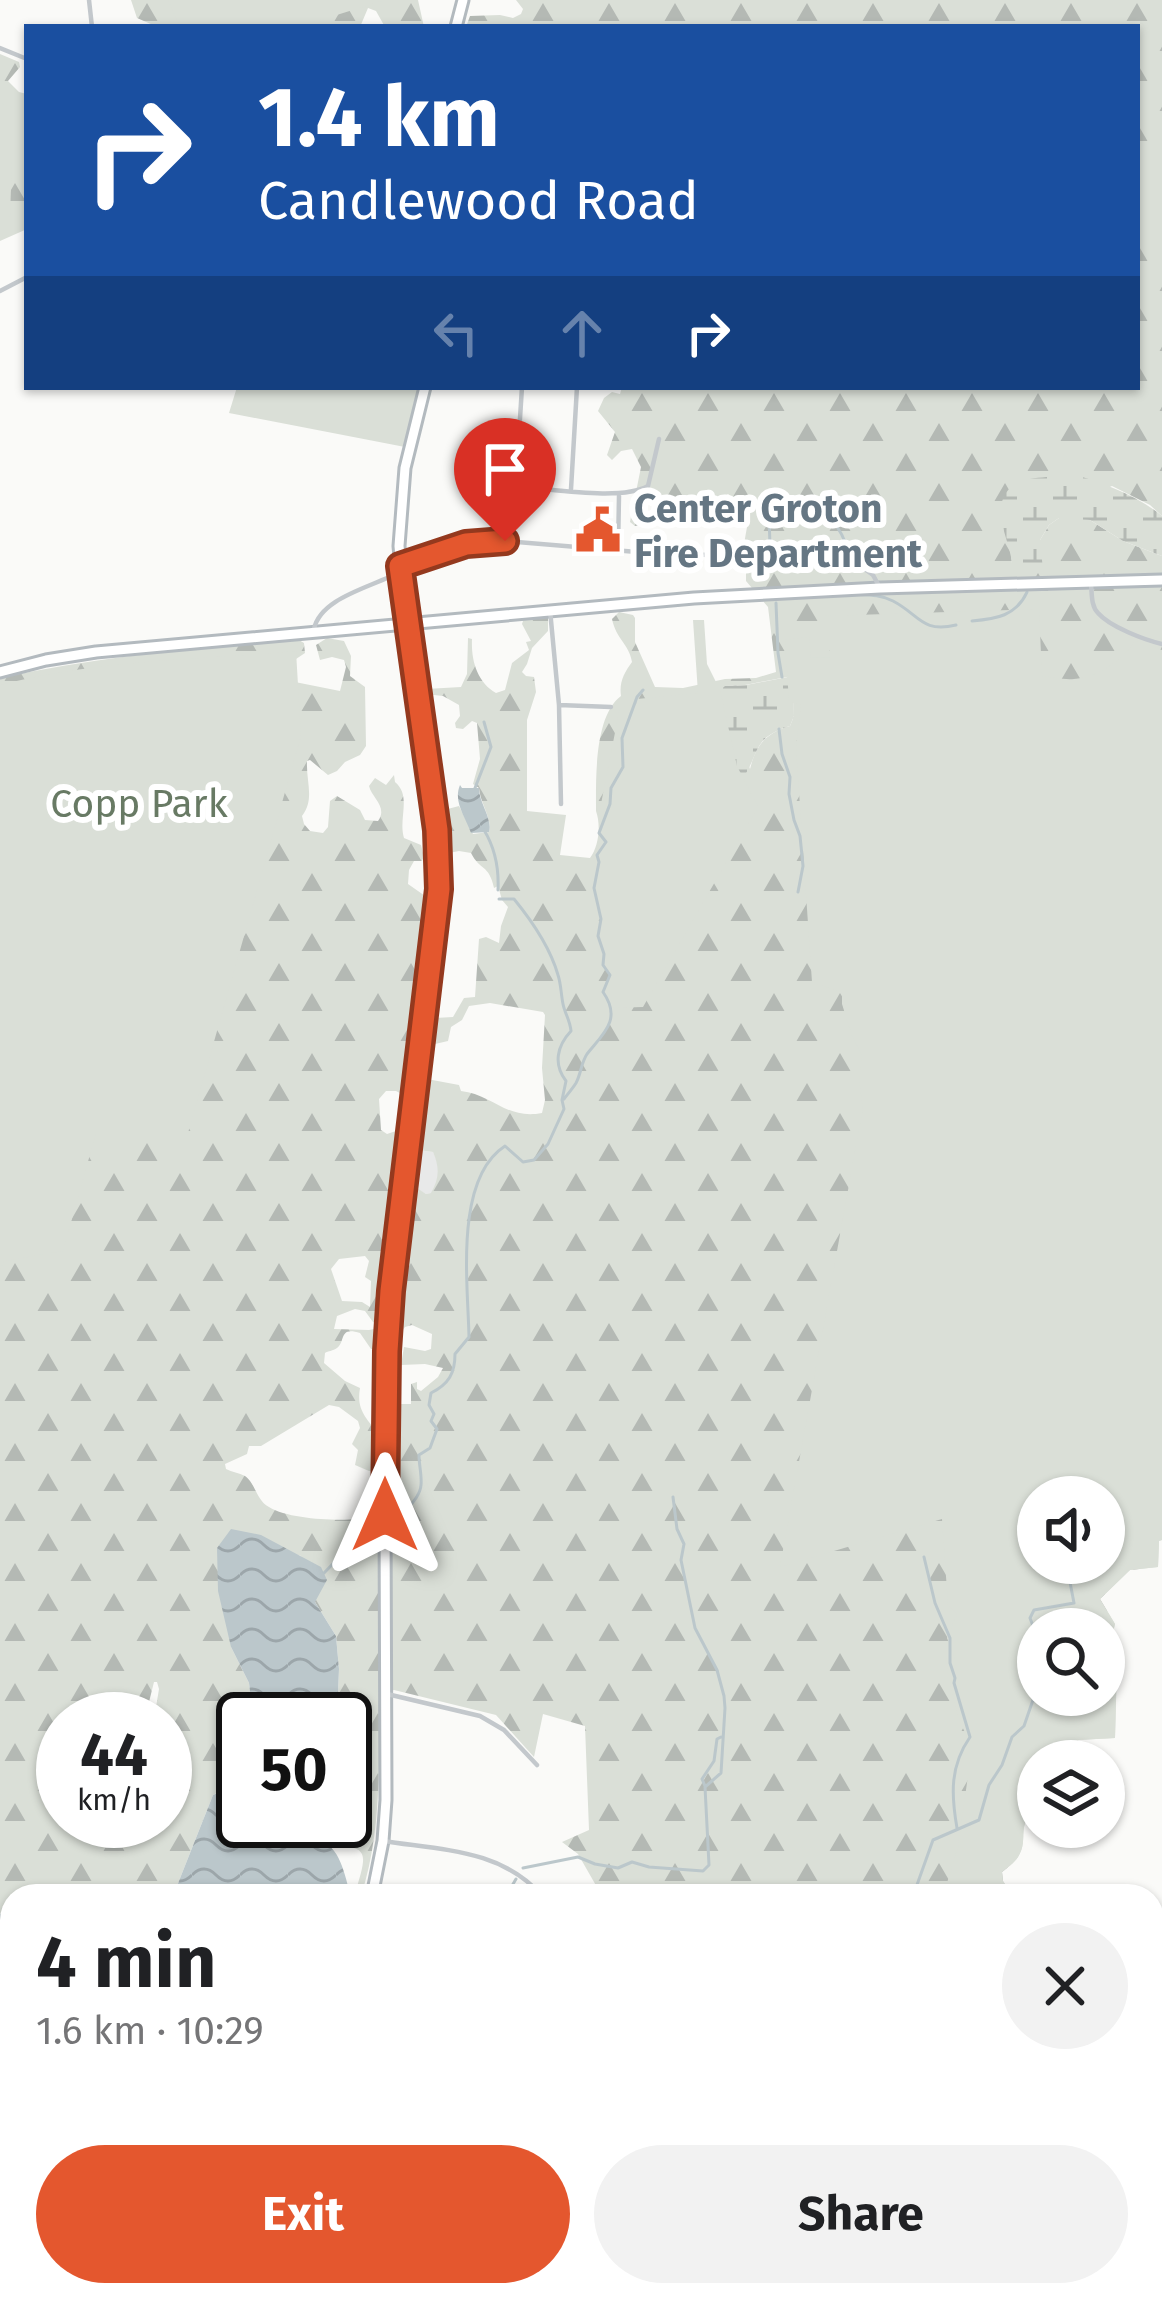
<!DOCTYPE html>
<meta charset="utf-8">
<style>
body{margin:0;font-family:"Fira Sans",sans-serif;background:#f2f2f2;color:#202124;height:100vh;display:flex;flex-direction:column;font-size:45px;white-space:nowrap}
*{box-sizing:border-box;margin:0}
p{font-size:39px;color:#757577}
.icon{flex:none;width:66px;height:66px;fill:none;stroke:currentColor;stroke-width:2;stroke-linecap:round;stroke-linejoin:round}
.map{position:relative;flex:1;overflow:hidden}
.side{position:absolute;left:0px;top:1884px;width:1164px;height:423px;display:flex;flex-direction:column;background:#fff;border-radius:36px 36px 0 0;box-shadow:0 3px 9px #0004}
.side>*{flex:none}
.top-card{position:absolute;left:24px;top:24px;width:1116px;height:366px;border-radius:0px;box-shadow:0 3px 9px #0004;background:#1a4fa0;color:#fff;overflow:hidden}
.controls{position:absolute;left:1017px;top:1476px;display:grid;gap:24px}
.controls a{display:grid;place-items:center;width:108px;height:108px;border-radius:50%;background:#fff;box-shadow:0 3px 9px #0004;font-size:60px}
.speed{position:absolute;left:36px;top:1692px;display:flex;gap:24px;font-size:60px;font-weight:700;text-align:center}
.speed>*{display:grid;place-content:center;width:156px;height:156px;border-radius:50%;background:#fff;box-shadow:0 3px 9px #0004;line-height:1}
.speed small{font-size:30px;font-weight:400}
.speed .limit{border:6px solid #111;border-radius:18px;background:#fff;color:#111}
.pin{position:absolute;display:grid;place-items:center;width:102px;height:102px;color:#fff;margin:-123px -51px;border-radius:50% 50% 50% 0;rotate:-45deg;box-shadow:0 0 12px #0007}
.pin .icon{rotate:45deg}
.me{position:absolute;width:132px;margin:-66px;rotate:0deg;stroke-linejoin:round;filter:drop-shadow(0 0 9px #0008)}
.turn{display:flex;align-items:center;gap:42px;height:252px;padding:0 36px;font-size:54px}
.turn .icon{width:156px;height:156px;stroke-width:2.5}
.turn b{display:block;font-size:84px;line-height:102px}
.lanes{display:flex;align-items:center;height:114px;padding:0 36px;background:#0003;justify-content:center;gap:60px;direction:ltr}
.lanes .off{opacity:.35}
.round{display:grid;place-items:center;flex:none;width:126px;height:126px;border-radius:63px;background:#f2f2f2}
.headline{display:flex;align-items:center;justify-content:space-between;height:204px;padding:0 36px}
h1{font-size:72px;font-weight:700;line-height:90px}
.primary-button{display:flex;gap:24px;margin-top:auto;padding:24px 36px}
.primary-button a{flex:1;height:138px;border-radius:72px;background:#e4572e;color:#fff;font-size:48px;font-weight:700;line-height:138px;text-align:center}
.primary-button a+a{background:#f2f2f2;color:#202124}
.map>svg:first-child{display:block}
.built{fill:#e8e9e9}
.forest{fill:url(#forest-firs);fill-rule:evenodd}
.wetland{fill:url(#wetland-marsh)}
.park{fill:#dadfd7;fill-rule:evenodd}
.water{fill:url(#water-waves)}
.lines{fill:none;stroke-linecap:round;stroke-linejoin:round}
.stream{stroke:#bbc7cb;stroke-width:3}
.secondary-casing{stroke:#b3babf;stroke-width:15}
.motorway-casing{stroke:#b4b9bd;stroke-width:20}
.minor{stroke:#c3c8cc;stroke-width:4.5}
.secondary{stroke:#fff;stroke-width:9}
.motorway{stroke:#fff;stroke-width:14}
.route-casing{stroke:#94391e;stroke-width:30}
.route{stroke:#e4572e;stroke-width:21}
.labels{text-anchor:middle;stroke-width:12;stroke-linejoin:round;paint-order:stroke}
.poi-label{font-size:39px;font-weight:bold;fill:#657683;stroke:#fff;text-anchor:start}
.park-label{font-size:39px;fill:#687a64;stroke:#fff}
</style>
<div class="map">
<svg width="1162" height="2306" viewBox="0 0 1162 2306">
<defs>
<pattern id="forest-firs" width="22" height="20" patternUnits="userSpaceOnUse" patternTransform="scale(3)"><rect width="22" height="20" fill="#dadfd7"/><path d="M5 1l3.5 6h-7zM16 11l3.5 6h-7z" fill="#b4b9b4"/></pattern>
<pattern id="wetland-marsh" width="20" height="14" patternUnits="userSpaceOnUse" patternTransform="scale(3)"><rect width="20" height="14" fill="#dadfd7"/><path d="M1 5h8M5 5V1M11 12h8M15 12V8" fill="none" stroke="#b4b9b4"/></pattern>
<pattern id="water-waves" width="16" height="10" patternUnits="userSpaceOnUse" patternTransform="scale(3)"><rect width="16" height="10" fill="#bbc7cb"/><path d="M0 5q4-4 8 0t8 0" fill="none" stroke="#9ca6aa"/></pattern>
</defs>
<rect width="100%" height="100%" fill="#fafaf8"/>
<path class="built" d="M418,1150L433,1152L435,1156L439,1169L437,1184L432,1193L426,1194L417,1189L411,1168L413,1153Z"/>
<path class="forest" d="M131,0H418L424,27H385L376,11L368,8L360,27L153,25L137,18Z
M516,0H1162V516L1150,505L1112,486L1006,534L1010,545L1012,563L1040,540L1049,525L1059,518L1072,517L1090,520L1123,541L1162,556V1417L1038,1497V1563H1104L1109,1544L1162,1540L1159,1541L1158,1567L1130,1570L1100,1599L1115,1624L1113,1632H1104V1629H1038V1695H1104V1654L1117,1663L1115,1738L1077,1740L1063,1761H1038V1808C1014,1825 1030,1838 1018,1857C1015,1862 1006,1869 1002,1872L1003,1881L1013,1896H602L578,1854L562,1842L589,1830L585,1726L543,1714L534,1757L496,1715L394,1690L379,1696C379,1763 382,1831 361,1896H354C372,1840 365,1852 317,1840L316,1821H345V1719H337L339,1669L336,1636L315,1602L301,1556L291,1553L231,1647L249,1683L253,1719H243L242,1780L213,1795L173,1896H12V1912L0,1914V678C99,656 199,648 299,640L304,643L305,653L296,659L295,682L340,691L346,667L344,660L332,657L320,660L316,645L327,638L344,641L351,656L350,676L365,687L366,746L360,755L345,762L337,771L328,775L310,760L307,761C306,782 315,799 302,816L304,824L310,831L323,833L328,827L330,801L337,796L360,810L365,820L378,821C388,807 372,798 369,786L375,778L386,785L394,775L395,782C412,796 398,819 404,838L421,845L424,857L422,861H414L409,870L408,884L428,898L433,908L414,1071L427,1079L459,1085L461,1091C492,1094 506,1120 542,1113L545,1100L542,1068L545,1015L543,1012L490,1003L469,1006L462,1020L451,1027L448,1041L435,1044L429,1035L435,1018L453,1017L464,998L475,997L479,939L486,937L499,943L501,926L508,907L502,900L498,886L494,888C489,864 480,871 471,853L459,851L444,854L440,817L444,810L459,806L473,834L489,832C493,820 480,803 479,788L473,784L480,759L477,723L472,721L463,729L456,728L455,723L460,716L459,705L443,696L425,694L426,689L461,687L467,674L468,638L472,639C471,660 477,682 496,693L505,690L512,663L529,650L526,642L531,641L522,624L524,618L544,614L548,617V631L532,648L527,664L522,672L526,676L534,677L536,692L527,720V811L566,815L560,855L590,858C599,846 601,825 596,811C596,779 594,716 621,696C619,682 624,673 632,662C629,644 616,639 612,619L619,612L633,615L635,618V642L655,687L683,688L725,679L756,678L776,672L768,607L746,581V564L751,550L744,544L750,510L746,509L743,522L739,526L733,521L735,501L728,494C718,505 704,503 691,511L690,520C673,520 663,503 647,499L641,505L645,524L635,526L630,522L641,467L632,449L621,451L612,460L607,455L615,432L598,411L604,398L612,392L620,394L622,387H1137V27H466L470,16L500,15L513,18L521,14L523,9ZM792,676L794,716L790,726C766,733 756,745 750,769L725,686L745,685ZM386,1091H396L411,1099L407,1133L396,1131L387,1134L381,1130L379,1099ZM418,1150L433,1152C440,1168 439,1179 431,1193L426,1194L417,1188L411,1168L413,1153ZM365,1256L369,1261L365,1277L371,1281L370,1307L362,1302L342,1301L331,1269L339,1259ZM355,1309L365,1311L373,1322L390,1329L393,1335H399L405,1327L412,1325L432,1334L431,1349L425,1351L404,1347L401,1365L425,1364L443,1368L438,1377L421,1391L417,1389V1382L411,1384V1404H392L383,1434L379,1435C367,1418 356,1411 360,1388L345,1381L324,1363L325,1353C328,1351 333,1351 337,1348C346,1342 338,1326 360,1333L371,1349H381L383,1333L379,1328L369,1330L334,1329L337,1316ZM329,1405L339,1407L358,1421L360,1428L352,1444L358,1450L355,1465L369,1471H381V1493L377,1487C367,1498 374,1508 357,1519C335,1521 288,1519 269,1507C256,1500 256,1484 245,1476C239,1473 232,1472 226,1469L225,1464L247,1454L249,1446H261ZM154,1682H157L159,1689L154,1719H165V1821H133L128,1838L119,1821H63V1719H140L149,1702Z
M0,54L19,62L20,67L8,81L19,92L27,94V229L0,241Z
M1162,1935V2069L1152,2073V1938Z
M1162,2088V2306H683L665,2295H1152V2093Z
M286,2295H578L554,2306H269L274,2300L279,2302L286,2299Z"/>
<path class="wetland" d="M1079,476C1108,485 1138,496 1162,516V556L1123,541L1090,520L1059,518L1049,525L1040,540L1043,570L1018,568L1012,563C1010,546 1002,531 1001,514C999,471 1048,478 1079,476Z
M793,676L794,716L790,726C750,738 761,755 740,782L716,694L725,686L746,685Z"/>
<path class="park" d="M168,0H385L298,27H180Z
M0,103L16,109H27V161H12L10,216L0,221Z
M1162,148V240L1137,245V153Z
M237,387H419L405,447L229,413Z
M1039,609L1042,676C1052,677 1064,680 1074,679C1096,678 1124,660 1135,641L1162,650V1540L1159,1541L1158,1567L1130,1570L1100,1599L1115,1624L1113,1632H1104V1629H1038V1695H1104V1654L1117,1663L1115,1738L1078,1740L1081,1746L1067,1753L1063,1761H1038V1808C1014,1825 1030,1838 1018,1857C1015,1862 1006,1869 1002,1872L1003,1881L1013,1896H943L958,1847L972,1747L958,1718L950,1686L956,1661L947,1638L957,1614L948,1605L942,1519L780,1567L863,1107L859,1082L862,1055L852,1036L842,1004V993L812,982L796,748L801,705L789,702L785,640L809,637L811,658L830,657V628L824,616ZM1038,1497H1104V1563H1038Z
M693,620H704L707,664L720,690L737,766L758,807L643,1007L611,1008L603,992L610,975L603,965L604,954L598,936L601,919L594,888L599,862L597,855L606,842L599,833L605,814H599L620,707L636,704L637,699L698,693Z
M296,651L301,736L188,1133H96L63,1251L4,1261L0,1270V685C96,660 197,660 296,651Z"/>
<path class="water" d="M460,785L462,788H479C479,803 493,819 489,832L471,833C465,816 453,802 460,785Z
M231,1529L261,1535L321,1567L327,1580L315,1602L336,1636L339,1669L337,1719H253L249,1683L231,1647L218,1591L217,1548Z
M243,1776V1821H316L317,1839C341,1846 344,1874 351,1896H173L213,1795L232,1787Z
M12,1912V2039L0,2060V1914Z"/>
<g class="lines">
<path class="stream" d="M770,546L769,516L774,501C784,501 796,498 806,502C825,508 843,530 847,549
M852,594C865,595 880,594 893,601C920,615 921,633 956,625
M776,603L778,653L782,677
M972,621C996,619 1016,616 1027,592
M779,729L782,754L790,777L789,794L794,820L800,836L803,866L798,892
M475,788L491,747L484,722
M484,830C495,848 499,869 498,890
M564,1099C567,1095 573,1088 576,1083C581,1074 581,1063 587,1054C604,1033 622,1019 603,992L610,975L603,965L604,954L598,936L601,919L594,888L599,862L597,855L606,842L599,833L610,804L611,788L623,767L622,738L637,697L643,690
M395,1527C401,1512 420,1500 421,1485C422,1476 419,1465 419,1455L430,1448L437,1429L431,1421L434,1414L429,1405L431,1393C449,1384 455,1373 455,1354L469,1337C468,1284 454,1179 505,1146L523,1162L534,1160L548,1144L564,1109L562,1100L566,1081C553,1064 557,1046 571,1031C570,1020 565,1014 563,1004C561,994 561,984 558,975C550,947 532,921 514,899H499
M924,1557L935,1603L950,1638V1663L955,1678L954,1683L970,1737C950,1766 951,1794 957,1828
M324,1573L350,1546L347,1536L351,1531L376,1538
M705,1786L702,1779L714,1761L717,1739L721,1737
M523,1868L578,1857L595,1864L618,1868L632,1862L649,1867L703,1871L709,1865L705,1787L721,1773L725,1708L724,1696L717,1670L695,1628L681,1560L684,1544L677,1529L673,1497
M506,1896L516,1879
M913,1896L933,1840L979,1820L989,1785L1002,1765L1012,1737L1024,1726L1034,1697L1038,1678L1030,1653L1036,1634L1030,1618L1034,1610L1074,1603L1069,1577L1082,1563
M855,2295L879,2306"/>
<g class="secondary-casing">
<path id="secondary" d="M456,27L463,0
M0,672L46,660L96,652L694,598L880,588L1162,580
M372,1896L383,1841L386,1800L385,1515L388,1326L439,889L437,830L405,611L399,546L405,468L425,387
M235,2306L236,2295"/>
</g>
<g class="motorway-casing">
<path id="motorway" d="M1152,1931L1162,1928
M1152,2085L1162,2080
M0,2205L12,2204
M0,2258H12
M249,2306L261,2295"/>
</g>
<path class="minor" d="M89,0L92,27
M0,48L27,59
M0,291L27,277
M522,387L516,481L521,487C553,489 622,501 648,486L659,439
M571,489L577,387
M618,551L619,496
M404,565L466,544L505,541L649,553L828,559L866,570L873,575L880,588
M1091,584C1092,594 1091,606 1098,613C1110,627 1145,640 1162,644
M550,610L559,705L561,804
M314,629C320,600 364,589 389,577
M559,705L611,707
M387,1694L480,1716L504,1730L537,1765
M383,1841C440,1850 502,1849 542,1896
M596,2306L597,2295"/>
<use href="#secondary" class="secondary"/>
<use href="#motorway" class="motorway"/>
</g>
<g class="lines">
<g class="route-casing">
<path id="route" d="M385,1515L387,1351L391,1291L439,889L437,830L400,566L466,544L505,541"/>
</g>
<use href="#route" class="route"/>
</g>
<defs>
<g id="civic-bare" transform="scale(3.6)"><path d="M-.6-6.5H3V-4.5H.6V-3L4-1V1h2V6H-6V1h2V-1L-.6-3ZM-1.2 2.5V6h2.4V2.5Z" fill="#e4572e" stroke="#fff" stroke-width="2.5" paint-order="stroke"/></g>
</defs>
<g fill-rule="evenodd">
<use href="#civic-bare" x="598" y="530"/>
</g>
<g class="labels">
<g class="poi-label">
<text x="634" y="522">Center Groton<tspan x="634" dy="45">Fire Department</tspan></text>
</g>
<g class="park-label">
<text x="139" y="817">Copp Park</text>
</g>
</g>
</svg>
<div class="controls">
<a><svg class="icon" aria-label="sound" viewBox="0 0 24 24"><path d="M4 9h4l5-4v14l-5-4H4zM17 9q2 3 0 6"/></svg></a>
<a><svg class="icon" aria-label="search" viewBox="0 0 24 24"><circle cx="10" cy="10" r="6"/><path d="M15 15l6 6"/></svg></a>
<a><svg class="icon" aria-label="layers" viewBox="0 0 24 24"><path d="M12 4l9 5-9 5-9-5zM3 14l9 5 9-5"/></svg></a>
</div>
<div class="speed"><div>44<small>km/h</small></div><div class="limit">50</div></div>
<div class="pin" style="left:505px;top:541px;background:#d93025"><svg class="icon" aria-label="arrive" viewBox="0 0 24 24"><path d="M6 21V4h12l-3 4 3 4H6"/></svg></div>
<svg class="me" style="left:385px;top:1515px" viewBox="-20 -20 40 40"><path d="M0-17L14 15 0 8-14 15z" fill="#e4572e" stroke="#fff" stroke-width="4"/></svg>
<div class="top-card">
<div class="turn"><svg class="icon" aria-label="right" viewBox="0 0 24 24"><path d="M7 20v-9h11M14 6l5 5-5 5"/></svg><div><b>1.4 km</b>Candlewood Road</div></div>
<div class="lanes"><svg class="icon off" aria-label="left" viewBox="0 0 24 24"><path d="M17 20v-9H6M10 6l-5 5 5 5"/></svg><svg class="icon off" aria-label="ahead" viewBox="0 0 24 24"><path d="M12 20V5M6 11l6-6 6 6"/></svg><svg class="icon" aria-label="right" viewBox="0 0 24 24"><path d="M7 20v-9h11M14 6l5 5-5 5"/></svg></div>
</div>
<section class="side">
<div class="headline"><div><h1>4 min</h1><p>1.6 km · 10:29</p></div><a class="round"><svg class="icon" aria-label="close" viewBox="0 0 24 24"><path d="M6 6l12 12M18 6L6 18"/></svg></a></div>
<div class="primary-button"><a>Exit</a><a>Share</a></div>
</section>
</div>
